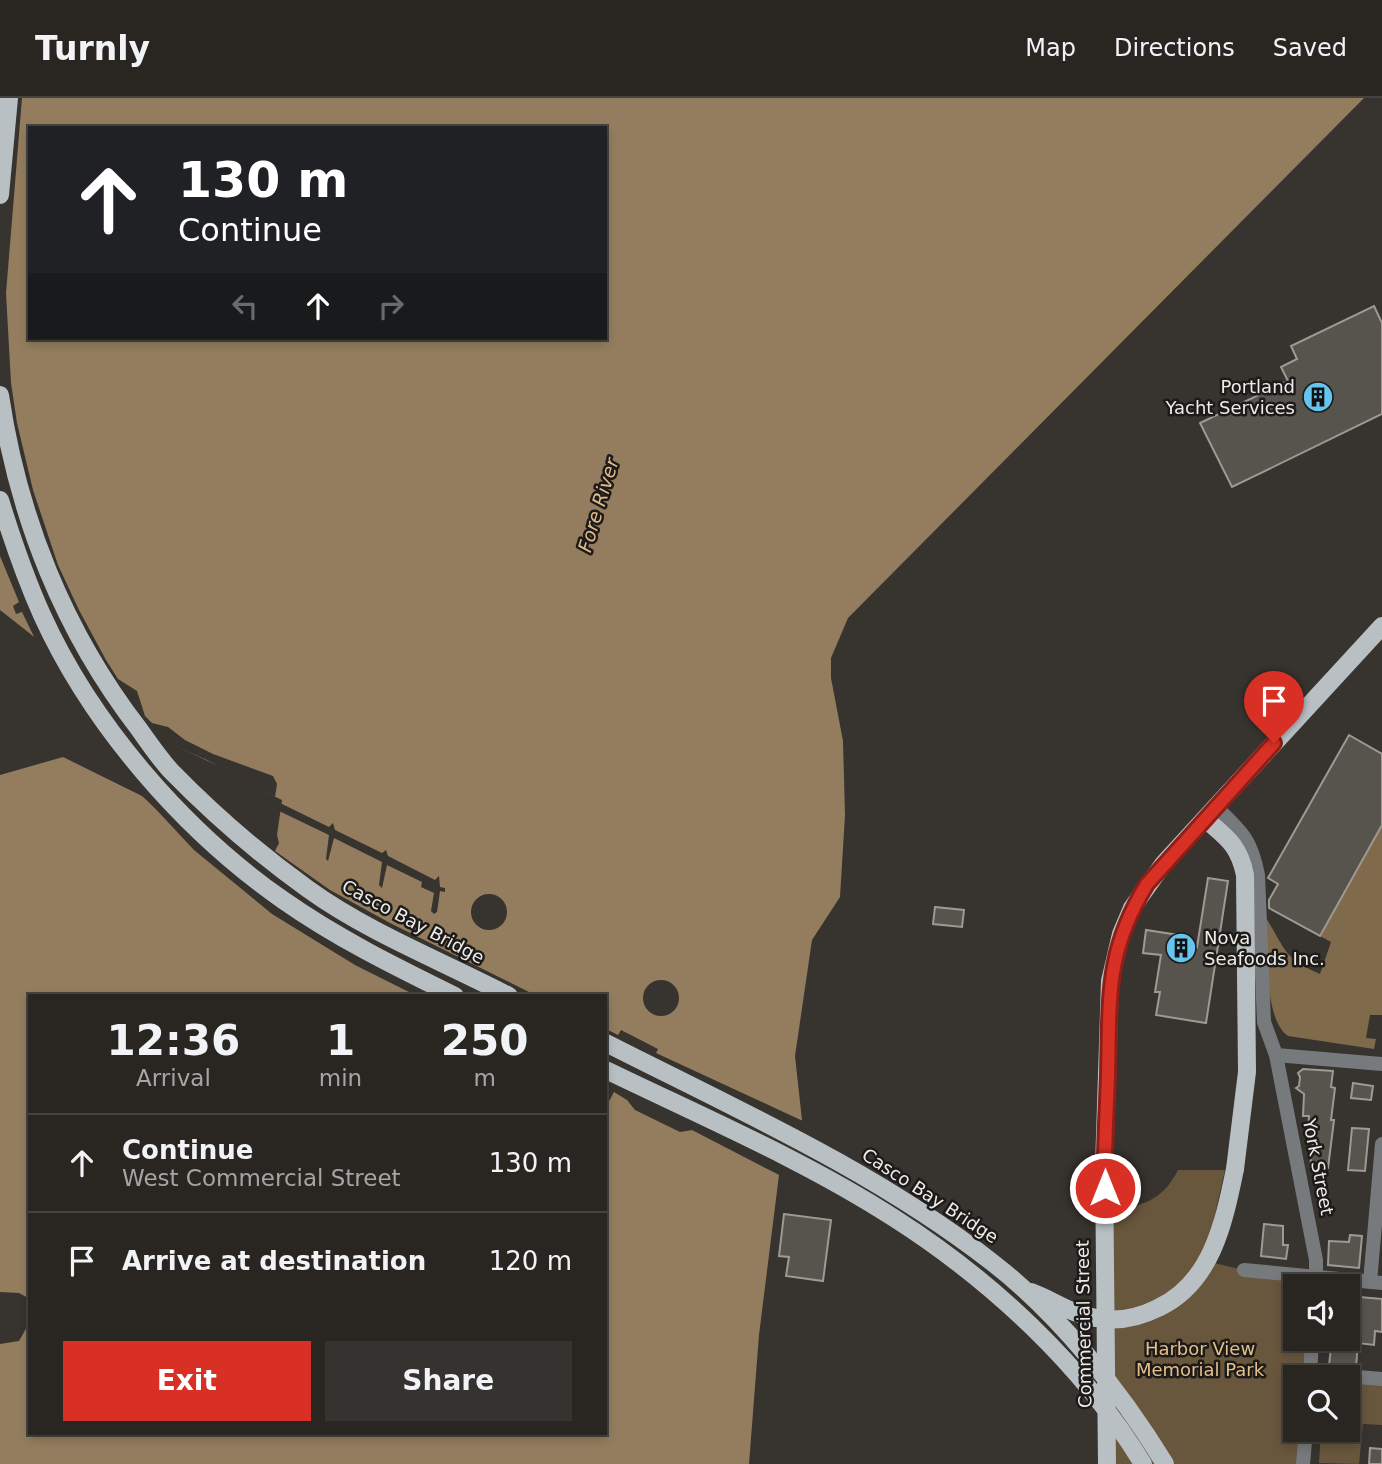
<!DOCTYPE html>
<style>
body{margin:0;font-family:"DejaVu Sans",sans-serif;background:#35322f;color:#f1f3f6;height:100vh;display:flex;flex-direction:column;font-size:26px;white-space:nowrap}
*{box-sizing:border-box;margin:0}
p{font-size:23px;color:#a5a5a5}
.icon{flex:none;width:38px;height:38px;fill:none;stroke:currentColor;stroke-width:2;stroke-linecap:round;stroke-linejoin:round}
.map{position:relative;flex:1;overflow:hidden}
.details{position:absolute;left:28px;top:896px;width:579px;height:441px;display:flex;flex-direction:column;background:#292622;border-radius:0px;box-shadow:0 4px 10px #0003,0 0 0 2px #454340}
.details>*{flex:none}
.hud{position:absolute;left:28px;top:28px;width:579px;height:214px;border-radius:0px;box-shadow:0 4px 10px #0003,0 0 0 2px #454340;background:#202124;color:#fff;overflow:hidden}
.buttons{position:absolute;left:1283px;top:1176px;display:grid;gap:14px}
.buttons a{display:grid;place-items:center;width:77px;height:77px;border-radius:0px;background:#292622;box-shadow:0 4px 10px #0003,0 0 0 2px #454340;font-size:35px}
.pin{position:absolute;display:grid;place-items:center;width:60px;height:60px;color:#fff;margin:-72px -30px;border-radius:50% 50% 50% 0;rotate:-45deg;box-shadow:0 0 7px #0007}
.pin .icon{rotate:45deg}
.me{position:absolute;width:77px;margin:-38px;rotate:0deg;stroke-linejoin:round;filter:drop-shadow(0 0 5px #0008)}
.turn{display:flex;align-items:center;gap:24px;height:147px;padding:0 35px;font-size:32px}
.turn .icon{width:91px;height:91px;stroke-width:2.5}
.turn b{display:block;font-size:49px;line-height:60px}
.lanes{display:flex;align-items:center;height:66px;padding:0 35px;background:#0003;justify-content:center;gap:35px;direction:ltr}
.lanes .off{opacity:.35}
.eta{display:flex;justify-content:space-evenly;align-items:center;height:119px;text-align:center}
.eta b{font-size:42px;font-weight:600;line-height:49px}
.action{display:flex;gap:14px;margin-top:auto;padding:14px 35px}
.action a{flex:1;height:80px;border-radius:0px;background:#d93025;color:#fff;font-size:28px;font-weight:600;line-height:80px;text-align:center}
.action a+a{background:#35322f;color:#f1f3f6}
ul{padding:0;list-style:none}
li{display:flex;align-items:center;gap:21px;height:98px;padding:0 35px;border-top:2px solid #454340}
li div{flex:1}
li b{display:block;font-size:26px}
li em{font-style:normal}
header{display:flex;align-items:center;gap:42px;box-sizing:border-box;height:98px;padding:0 35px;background:#292622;border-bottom:2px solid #454340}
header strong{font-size:33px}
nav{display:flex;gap:38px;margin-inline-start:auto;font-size:24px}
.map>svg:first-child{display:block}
.green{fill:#68563d}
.forest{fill:#806a4c}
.water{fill:#937d5e;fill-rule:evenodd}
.pier{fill:#37332e}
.building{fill:#57534d;stroke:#9e9993;stroke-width:2}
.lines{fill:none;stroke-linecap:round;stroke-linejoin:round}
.minor{stroke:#777a7c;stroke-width:14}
.primary{stroke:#b9c0c4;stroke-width:18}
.primary-bridge{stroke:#b9c0c4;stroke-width:18}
.route-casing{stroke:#8d1f18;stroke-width:18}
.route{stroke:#d93025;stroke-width:12}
.labels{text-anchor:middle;stroke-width:5;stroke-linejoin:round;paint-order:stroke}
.poi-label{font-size:18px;fill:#eeebe8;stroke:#1d1b19;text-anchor:end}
.street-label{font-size:18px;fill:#eeebe8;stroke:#1d1b19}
.park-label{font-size:18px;fill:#e5bf8b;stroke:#1d1b19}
.water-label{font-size:19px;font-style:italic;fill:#e2bc88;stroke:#1d1b19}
</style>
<header>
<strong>Turnly</strong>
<nav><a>Map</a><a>Directions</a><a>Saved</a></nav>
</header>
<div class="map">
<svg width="1382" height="1366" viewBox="0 0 1382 1366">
<rect width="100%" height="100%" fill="#37332e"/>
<path class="green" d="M1178,1072H1225L1211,1134L1201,1162L1244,1172L1317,1180L1316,1188H1295V1241H1312L1309,1279H1295V1332H1305L1303,1366H1105V1111C1139,1110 1162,1104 1178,1072Z
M1348,1285L1382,1286V1327L1363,1326L1359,1366L1319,1365L1321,1332H1348Z"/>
<path class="forest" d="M1382,727V917H1370L1366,940L1376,941L1374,951L1288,938C1263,921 1268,849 1266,820C1286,852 1283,860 1320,876L1331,844L1320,838Z"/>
<path class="water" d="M0,0H1364L848,520L831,560V580L843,643L845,717L840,799L812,842L795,958L802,1022L779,1077L759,1237L749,1366H0V1228L6,1216L0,1213V677L63,659L142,698L252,799L274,739L277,737L282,702L263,693L264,689L169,645L0,512ZM30,30H606V240H30ZM30,898H606V1335H30Z"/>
<path class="pier" d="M0,0H22L6,195L11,285L17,325L33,392L58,467L79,512L106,562L118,581L137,593L145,618L152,625L168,629L185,642L213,656L273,678L277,686L275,699L263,693L261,696L260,690L207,662L163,643L165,646L38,547L22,514L16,516L13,508L19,504L0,458Z
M137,691L145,696L251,794L271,738L277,737L279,745L275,753L330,792L390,825L537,898H417L355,867L272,816L194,752Z
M278,704L329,729L333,725L335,732L382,755L386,752L388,758L435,782L439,778L440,789L445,790V794L440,793L437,814L434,816L431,813L434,795L421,789L422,784L387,767L382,790L379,787L382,764L334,740L328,763L326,761L329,737L277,712Z
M471 814a18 18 0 1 1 36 0a18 18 0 1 1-36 0Z
M643 900a18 18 0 1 1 36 0a18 18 0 1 1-36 0Z
M606,931L618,937L621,932L658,951L656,955L805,1024L783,1079L692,1032L680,1034L635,1012L627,1002L614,994L608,1005L606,1004Z
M0,1194L19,1195L28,1200V1227L19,1243L0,1246Z"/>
<path class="building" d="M1374,208L1382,225V316L1232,389L1200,325L1288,283L1281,269L1297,261L1291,248Z
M1349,637L1382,656V727L1320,838L1269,810V802L1278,786L1268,780Z
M1208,780L1228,783L1206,925L1156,917L1160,894H1155L1161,857L1143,855L1146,832L1185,838L1197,849Z
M935,809L964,812L962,829L933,826Z
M1303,971L1333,973L1331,989L1335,990L1331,1022H1334L1328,1070L1310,1069L1313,1045L1307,1044L1309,1018H1303L1304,996L1296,990L1299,988L1300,979L1298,975Z
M1353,985L1373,988L1371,1002L1351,1000Z
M1352,1030L1369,1031L1365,1073L1348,1072Z
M784,1116L831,1122L823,1183L786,1178L789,1159L779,1158Z
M1264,1126L1283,1128V1147H1288L1286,1161L1261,1158Z
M1350,1137L1362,1138L1359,1170L1328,1167L1329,1143L1349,1144Z
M1348,1198L1382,1201V1234L1375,1233L1374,1247L1358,1245L1356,1269L1329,1267L1332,1241H1348Z
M1370,1350L1382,1351V1366H1369Z"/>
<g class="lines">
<path class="minor" d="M1216,709C1242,734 1251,741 1258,777L1264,924L1276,957L1316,1162V1188
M1276,957L1382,966
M1244,1172L1382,1185
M1370,1184L1382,1046
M1310,1275L1382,1281
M1310,1279L1312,1241
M1303,1366L1306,1332"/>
<path class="primary" d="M0,97L9,0
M0,297C18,419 64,534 139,631C149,645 159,660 171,673C213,716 259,756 308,791C369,835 442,863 509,898
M0,402C12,441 25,479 42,517C92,627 184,733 283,802C337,840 396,869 455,898
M1205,721C1227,740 1239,747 1245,777L1247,974L1235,1071
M1107,1366L1104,1068L1110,883L1121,836L1132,810L1164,765L1382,528"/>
<path class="primary-bridge" d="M606,945C738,1012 875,1073 993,1165C1060,1217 1121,1294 1165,1366
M606,972C701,1018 806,1063 894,1120C991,1182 1083,1267 1143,1366
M1031,1194C1053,1202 1072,1217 1096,1220C1117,1224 1138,1220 1158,1210C1212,1185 1224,1124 1235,1071"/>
</g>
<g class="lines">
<g class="route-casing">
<path id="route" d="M1105,1090C1104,1052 1107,1014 1108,977C1110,900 1105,854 1147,786L1274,645"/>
</g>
<use href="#route" class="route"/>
</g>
<defs>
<g id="building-disc" transform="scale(1.575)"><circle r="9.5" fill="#65c5ef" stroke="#1d1b19"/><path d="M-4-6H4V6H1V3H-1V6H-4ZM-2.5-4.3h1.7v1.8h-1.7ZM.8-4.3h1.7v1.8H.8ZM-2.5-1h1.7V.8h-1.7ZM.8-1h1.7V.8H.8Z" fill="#111"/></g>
</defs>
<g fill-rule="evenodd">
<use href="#building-disc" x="1318" y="299"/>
<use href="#building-disc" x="1181" y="850"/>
</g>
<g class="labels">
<g class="poi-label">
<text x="1295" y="295">Portland<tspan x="1295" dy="21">Yacht Services</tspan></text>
<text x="1204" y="846" text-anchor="start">Nova<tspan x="1204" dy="21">Seafoods Inc.</tspan></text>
</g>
<g class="street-label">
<text transform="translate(413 824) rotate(28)" y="6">Casco Bay Bridge</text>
<text transform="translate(1318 1069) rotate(79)" y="6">York Street</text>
<text transform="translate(930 1098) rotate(33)" y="6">Casco Bay Bridge</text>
<text transform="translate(1084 1226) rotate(-91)" y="6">Commercial Street</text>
</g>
<g class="park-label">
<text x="1200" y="1257">Harbor View<tspan x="1200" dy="21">Memorial Park</tspan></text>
</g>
<g class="water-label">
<text transform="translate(598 407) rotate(-73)" y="7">Fore River</text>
</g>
</g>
</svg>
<div class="buttons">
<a><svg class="icon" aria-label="sound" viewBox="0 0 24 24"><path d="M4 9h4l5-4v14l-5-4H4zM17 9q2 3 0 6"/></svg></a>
<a><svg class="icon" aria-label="search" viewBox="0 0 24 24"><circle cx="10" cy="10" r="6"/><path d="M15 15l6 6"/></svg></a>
</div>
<div class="pin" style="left:1274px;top:645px;background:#d93025"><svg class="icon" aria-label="arrive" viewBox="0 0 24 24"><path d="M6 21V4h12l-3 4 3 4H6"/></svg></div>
<svg class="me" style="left:1105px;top:1090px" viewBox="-20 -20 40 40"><circle r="17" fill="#d93025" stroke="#fff" stroke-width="3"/><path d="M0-11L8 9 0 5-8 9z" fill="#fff"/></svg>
<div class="hud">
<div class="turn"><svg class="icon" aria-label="ahead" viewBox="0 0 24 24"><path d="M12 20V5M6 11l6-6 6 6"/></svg><div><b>130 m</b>Continue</div></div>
<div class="lanes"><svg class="icon off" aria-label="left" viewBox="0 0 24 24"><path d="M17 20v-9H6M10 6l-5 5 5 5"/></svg><svg class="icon" aria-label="ahead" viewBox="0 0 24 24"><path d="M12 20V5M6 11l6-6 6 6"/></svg><svg class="icon off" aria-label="right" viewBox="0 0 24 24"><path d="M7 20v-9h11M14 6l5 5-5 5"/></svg></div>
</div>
<section class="details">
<div class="eta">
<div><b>12:36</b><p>Arrival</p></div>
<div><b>1</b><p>min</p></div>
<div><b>250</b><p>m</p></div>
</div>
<ul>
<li><svg class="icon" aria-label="ahead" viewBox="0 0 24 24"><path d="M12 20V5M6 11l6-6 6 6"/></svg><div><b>Continue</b><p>West Commercial Street</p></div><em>130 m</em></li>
<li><svg class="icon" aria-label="arrive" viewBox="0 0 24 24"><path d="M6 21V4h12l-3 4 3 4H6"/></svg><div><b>Arrive at destination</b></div><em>120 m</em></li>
</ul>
<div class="action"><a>Exit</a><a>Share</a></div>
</section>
</div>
